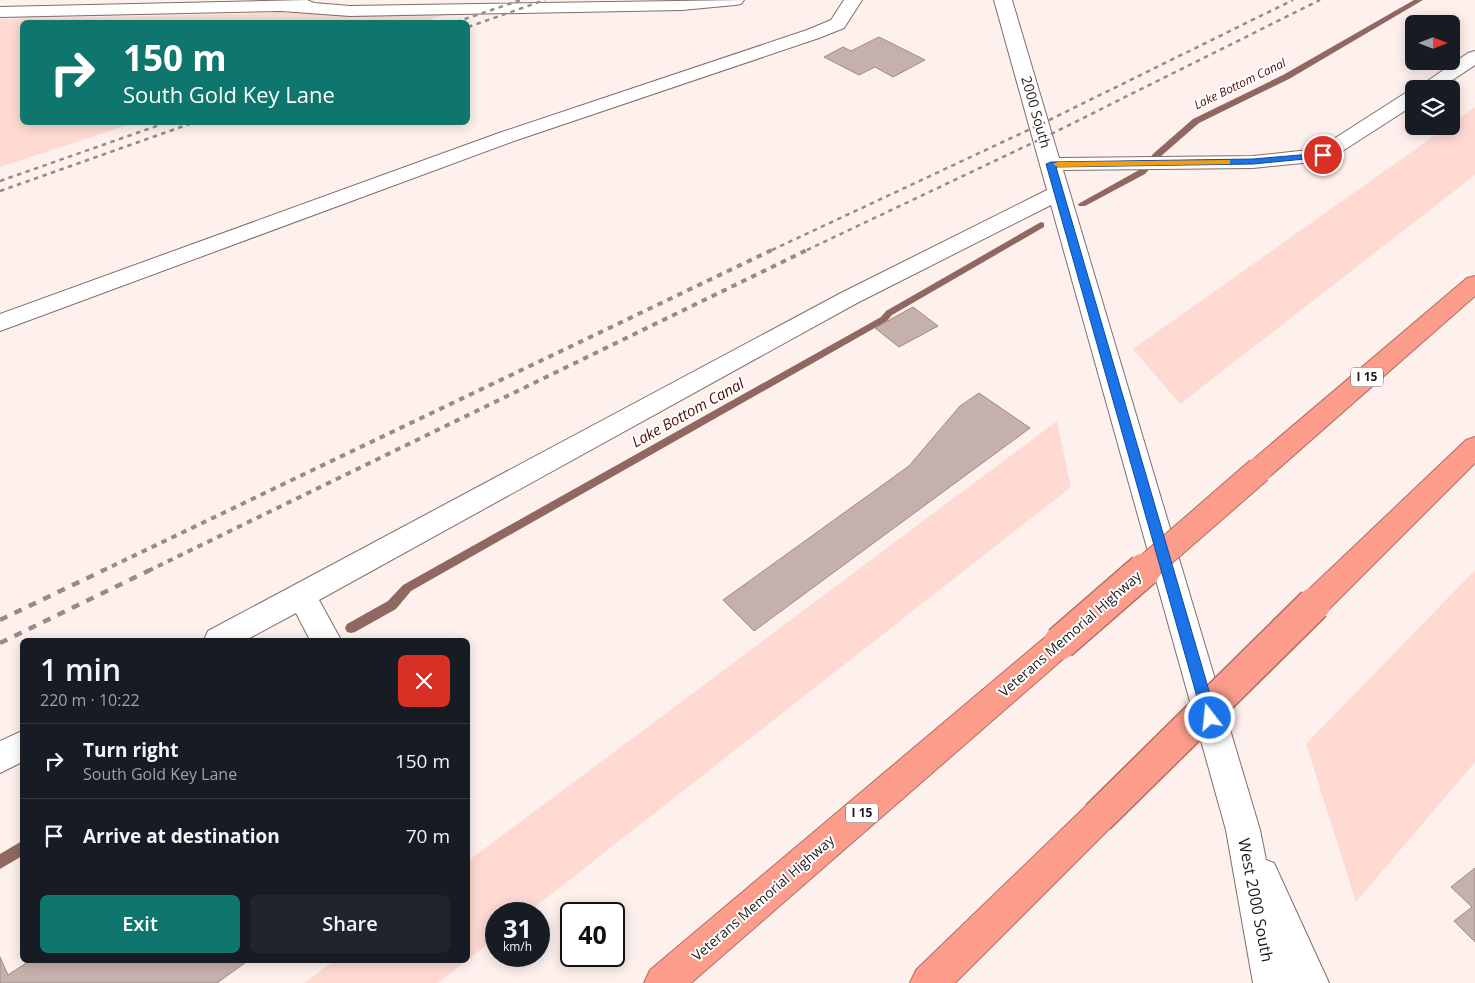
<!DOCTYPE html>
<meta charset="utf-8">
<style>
body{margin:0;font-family:"Open Sans",sans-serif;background:#20242c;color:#f1f3f6;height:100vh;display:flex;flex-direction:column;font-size:19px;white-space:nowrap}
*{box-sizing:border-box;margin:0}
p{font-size:16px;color:#9ea1a6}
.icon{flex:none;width:28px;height:28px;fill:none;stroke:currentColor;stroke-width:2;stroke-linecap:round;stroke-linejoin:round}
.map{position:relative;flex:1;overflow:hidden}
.panel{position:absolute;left:20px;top:638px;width:450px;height:325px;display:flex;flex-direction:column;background:#171b24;border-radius:8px;box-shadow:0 2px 12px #0003}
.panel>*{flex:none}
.guide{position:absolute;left:20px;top:20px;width:450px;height:105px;border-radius:8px;box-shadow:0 2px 12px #0003;background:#0f766e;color:#fff;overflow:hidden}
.needle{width:32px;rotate:90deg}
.tools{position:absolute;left:1405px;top:15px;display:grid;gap:10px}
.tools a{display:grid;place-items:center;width:55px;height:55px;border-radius:8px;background:#171b24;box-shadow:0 2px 12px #0003;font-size:25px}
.speed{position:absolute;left:485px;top:902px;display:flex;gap:10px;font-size:25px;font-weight:700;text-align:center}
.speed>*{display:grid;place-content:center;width:65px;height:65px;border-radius:50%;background:#171b24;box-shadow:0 2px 12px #0003;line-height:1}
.speed small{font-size:12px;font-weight:400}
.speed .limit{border:2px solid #111;border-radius:8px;background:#fff;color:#111}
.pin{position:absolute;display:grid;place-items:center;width:42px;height:42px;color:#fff;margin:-21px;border:2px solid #fff;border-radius:50%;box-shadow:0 1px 5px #0007}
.me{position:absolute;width:55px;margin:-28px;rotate:344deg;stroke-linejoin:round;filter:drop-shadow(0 0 4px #0008)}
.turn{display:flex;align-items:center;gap:18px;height:105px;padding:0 20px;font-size:22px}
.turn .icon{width:65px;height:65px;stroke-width:2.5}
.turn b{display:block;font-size:35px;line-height:42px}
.round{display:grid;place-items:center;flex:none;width:52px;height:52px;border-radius:8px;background:#20242c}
.head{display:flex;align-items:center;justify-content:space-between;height:85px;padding:0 20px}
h1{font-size:30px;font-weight:600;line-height:38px}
.cta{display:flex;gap:10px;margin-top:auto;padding:10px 20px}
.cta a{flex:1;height:58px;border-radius:8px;background:#0f766e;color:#fff;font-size:20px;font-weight:600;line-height:58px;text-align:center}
.cta a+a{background:#20242c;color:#f1f3f6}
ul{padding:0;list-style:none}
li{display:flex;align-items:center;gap:15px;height:75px;padding:0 20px;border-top:1px solid #363941}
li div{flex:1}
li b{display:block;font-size:19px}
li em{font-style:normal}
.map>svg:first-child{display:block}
.green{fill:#fedad3}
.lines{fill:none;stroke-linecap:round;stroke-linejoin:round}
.stream{fill:#916861;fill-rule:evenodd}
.building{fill:#c6b0ac;stroke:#9d8985}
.minor-casing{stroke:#816e6a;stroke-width:2}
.highway-casing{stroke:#b06e63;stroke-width:2}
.minor{fill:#fff;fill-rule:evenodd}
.highway{fill:#fc9c8b;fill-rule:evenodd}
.rail-far2{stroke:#968b89;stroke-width:2.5;stroke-dasharray:4.5 4.5;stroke-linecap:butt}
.rail-far1{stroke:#968b89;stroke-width:4;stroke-dasharray:5.5 5.5;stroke-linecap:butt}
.rail{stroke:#968b89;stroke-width:4.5;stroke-dasharray:8 8;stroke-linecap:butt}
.highway-bridge-far1-casing{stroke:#b06e63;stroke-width:28;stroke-linecap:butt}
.highway-bridge-casing{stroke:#b06e63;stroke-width:36;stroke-linecap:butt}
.highway-bridge-far1{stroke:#fc9c8b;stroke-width:26}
.highway-bridge{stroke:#fc9c8b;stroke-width:33}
.route{fill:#1a73e8;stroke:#114b97}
.slow{fill:#f59e0b}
.labels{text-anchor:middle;stroke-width:4;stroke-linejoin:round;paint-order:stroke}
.far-water-label{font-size:12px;font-style:italic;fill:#510d06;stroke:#fff}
.shield{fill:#fff;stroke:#645f5e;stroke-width:1}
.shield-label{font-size:12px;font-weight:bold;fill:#221a19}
.street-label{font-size:14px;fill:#221a19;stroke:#fff}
.water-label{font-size:15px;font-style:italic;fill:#510d06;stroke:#fff}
.near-street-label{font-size:16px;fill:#221a19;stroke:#fff}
</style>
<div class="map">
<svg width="1475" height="983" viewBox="0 0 1475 983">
<rect width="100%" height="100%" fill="#fef0ed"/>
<path class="green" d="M276,13H450L424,22H22V122L134,123L0,167V19Z
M1475,107V175L1180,404L1133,349Z
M1057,421L1071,487L526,914H496V937L468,960V861Z
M1475,570V762L1356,902L1306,744Z
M335,960H467L438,983H304Z"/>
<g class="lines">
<path class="stream" d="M1414,0H1423L1289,79L1199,123L1160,157L1145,174L1085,206H1079L1078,204L1139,170L1154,153L1193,119L1283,75Z
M1041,222L1044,223V227L892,315L887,321L411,591L396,609L355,632L351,633L347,632L345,628L347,624L388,601L403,585L881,317L886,311Z
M22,841V856L0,869V854Z"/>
</g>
<path class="building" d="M879,37L925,60L893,77L875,67L859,75L824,57L843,47L851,51Z
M913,307L938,326L899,347L875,328Z
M979,393L1030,428L754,631L723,600L909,466L960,406Z
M1475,868V942L1454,921L1472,907L1451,887Z
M0,957L8,975L31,960H249L217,983H0Z"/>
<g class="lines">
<g class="minor-casing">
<path id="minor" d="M307,0L314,3L350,6L744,0L741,4L735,5L682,10L350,16L281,11L0,17V7Z
M844,0H862L844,28L819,38L514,141L0,331V314L499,133L807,30L831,20Z
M994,0H1012L1059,158L1253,156L1318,149L1407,92L1414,90V105L1330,159L1323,161L1253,168L1063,170L1260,830L1266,860L1274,863L1329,983H1253L1226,830L1051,205L857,303L319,600L341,640H310L296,613L246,640H204L208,631L841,293L1047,190Z
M1475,51V65L1439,89H1416L1468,53Z
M22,731V762L0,773V741Z"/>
</g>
<g class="highway-casing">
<path id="highway" d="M1475,276V296L1269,477L1259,480L1249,477L1245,470L1249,463L1467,278Z
M1475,437V463L1325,613L1314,616L1303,613L1299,604L1303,595L1466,440Z
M1060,630L1071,634L1075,643L1071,652L691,983H644L650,970L1049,634Z
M1098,801L1110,806L1115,817L1110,828L955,983H910L916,970L1086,806Z"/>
</g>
<use href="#minor" class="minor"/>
<use href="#highway" class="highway"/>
<path class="rail-far2" d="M456,22L521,0
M468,27L545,0
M0,181L168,122
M0,191L195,122
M772,250L1039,125L1293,0
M807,250L1043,138L1320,0"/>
<path class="rail-far1" d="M102,571L774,249
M148,571L809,249"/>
<path class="rail" d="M0,620L104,570
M0,643L150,570"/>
<g class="highway-bridge-far1-casing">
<path id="highway-bridge-far1" d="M1143,571L1259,470"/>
</g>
<g class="highway-bridge-casing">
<path id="highway-bridge" d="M1060,643L1144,570
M1098,817L1314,604"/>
</g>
<use href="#highway-bridge-far1" class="highway-bridge-far1"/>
<use href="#highway-bridge" class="highway-bridge"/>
</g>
<path class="route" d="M1323,153L1328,155L1326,157L1253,164L1056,167L1217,718L1215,722L1210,724L1205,722L1203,718L1046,164L1051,162L1253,159Z"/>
<path class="slow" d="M1227,160H1230V164L1058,167L1053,164L1058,162Z"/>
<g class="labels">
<g class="far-water-label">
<text transform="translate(1240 84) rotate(-26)" y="4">Lake Bottom Canal</text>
</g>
<g class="shield">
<rect x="1351" y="367.5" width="32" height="19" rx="4"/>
<rect x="846" y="803.5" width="32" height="19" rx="4"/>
</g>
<g class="shield-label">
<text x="1367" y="381">I 15</text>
<text x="862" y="817">I 15</text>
</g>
<g class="street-label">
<text transform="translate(1036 112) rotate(74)" y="5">2000 South</text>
<text transform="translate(1070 634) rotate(-41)" y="5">Veterans Memorial Highway</text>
<text transform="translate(763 898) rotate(-41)" y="5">Veterans Memorial Highway</text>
</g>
<g class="water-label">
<text transform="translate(688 413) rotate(-29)" y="5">Lake Bottom Canal</text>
</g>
<g class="near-street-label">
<text transform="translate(1256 900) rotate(79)" y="6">West 2000 South</text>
</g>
</g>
</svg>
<div class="tools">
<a><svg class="needle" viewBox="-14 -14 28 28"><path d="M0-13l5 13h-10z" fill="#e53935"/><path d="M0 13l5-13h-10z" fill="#9ea1a6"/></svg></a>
<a><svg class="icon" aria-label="layers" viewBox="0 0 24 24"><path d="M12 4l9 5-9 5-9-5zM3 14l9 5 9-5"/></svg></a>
</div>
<div class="speed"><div>31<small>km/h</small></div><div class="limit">40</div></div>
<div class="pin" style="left:1323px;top:155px;background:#d93025"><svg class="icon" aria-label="arrive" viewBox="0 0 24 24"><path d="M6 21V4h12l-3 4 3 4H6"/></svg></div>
<svg class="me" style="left:1210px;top:718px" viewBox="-20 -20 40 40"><circle r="17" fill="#1a73e8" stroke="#fff" stroke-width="3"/><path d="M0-11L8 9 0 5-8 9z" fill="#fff"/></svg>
<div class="guide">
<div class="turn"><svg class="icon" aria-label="right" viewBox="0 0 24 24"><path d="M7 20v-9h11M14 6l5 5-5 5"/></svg><div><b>150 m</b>South Gold Key Lane</div></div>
</div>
<section class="panel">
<div class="head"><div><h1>1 min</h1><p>220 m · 10:22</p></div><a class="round" style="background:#d93025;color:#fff"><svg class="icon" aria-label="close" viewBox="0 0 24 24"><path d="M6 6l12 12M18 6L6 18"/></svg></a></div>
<ul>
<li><svg class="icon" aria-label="right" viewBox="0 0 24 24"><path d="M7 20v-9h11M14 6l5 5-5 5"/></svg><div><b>Turn right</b><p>South Gold Key Lane</p></div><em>150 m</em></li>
<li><svg class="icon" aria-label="arrive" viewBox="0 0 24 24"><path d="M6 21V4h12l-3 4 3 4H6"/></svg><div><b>Arrive at destination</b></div><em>70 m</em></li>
</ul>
<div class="cta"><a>Exit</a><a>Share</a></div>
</section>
</div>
